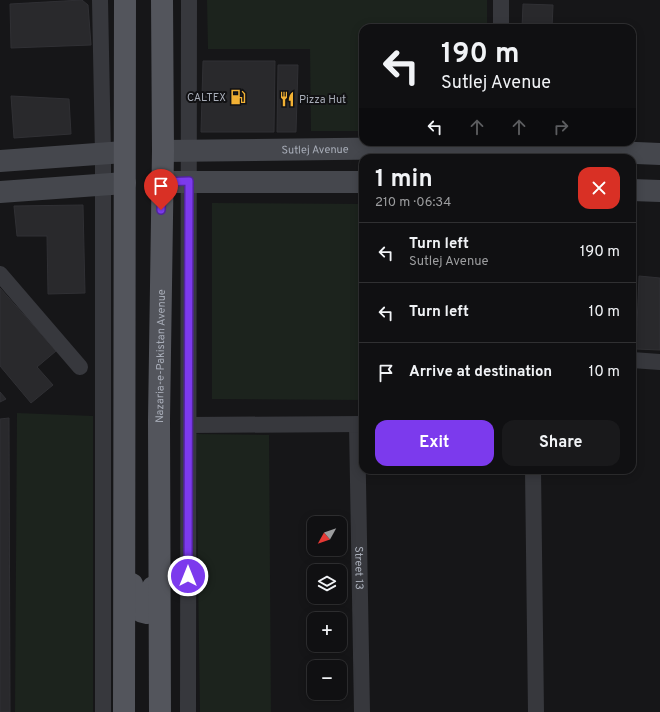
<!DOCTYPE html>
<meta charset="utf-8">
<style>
body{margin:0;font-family:Overpass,sans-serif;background:#19191b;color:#f1f3f6;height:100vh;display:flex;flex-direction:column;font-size:15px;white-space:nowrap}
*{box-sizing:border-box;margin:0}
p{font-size:13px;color:#9c9d9f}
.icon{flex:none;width:22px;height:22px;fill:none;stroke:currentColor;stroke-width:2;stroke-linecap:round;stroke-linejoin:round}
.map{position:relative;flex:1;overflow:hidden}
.sheet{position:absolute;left:359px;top:154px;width:277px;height:320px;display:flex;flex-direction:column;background:#101012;border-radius:12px;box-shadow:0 2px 10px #0003,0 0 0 1px #303032}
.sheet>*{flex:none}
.hud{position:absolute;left:359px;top:24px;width:277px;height:122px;border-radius:12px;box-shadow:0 2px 10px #0003,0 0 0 1px #303032;background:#101012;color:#f1f3f6;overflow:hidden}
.needle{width:26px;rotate:230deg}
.buttons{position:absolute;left:307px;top:516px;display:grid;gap:8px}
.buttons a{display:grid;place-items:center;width:40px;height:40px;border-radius:8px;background:#101012;box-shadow:0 2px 10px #0003,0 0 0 1px #303032;font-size:20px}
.pin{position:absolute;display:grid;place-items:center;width:34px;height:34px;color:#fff;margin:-41px -17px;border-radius:50% 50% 50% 0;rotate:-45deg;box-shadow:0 0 4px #0007}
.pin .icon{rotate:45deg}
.me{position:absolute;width:44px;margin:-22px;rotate:0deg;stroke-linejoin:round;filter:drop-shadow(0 0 3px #0008)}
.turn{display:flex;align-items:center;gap:14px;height:84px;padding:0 16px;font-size:18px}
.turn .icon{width:52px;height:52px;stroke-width:2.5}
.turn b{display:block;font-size:28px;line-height:34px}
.lanes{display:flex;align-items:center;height:38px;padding:0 16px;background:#0003;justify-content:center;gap:20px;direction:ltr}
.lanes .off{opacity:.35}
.round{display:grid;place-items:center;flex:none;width:42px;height:42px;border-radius:12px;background:#19191b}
.head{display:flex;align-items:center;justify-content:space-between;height:68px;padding:0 16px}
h1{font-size:24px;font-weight:700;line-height:30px}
.action{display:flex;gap:8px;margin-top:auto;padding:8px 16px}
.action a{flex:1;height:46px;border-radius:12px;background:#7c3aed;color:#fff;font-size:16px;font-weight:700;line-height:46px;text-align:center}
.action a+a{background:#19191b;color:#f1f3f6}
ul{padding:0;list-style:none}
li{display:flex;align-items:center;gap:12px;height:60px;padding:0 16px;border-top:1px solid #303032}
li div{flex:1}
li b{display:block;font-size:15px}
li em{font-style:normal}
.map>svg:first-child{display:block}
.green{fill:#1c231d}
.building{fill:#29292c;stroke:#303034}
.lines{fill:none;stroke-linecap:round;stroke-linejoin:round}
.street{stroke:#37383d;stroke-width:16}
.secondary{stroke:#45474d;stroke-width:22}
.primary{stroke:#53555c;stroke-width:22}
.route-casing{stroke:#51269a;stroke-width:10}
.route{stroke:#7c3aed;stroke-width:7}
.labels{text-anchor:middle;stroke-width:4;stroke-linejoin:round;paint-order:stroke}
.poi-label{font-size:11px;fill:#a8adb8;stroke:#111113;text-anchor:end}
.street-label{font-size:11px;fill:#a8adb8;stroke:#111113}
</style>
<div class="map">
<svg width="660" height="712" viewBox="0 0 660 712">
<rect width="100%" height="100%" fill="#161618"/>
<path class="green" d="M207,0H487V28H363V131H311L310,49H208Z
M212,203L363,204V400L212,399Z
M17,413L93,416V712H15Z
M196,434L269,435L271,712H200Z"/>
<path class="building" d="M82,0L88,5L91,45L11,48L10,4Z
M523,4L553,5L552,28H522Z
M203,61H275L274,132H201Z
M278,65H298L296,132H277Z
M11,96L69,99L71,134L14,138Z
M83,205L85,293L48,294L47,236H17L14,206Z
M639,276L660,278V350L636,349Z
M0,288L56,351L37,367L53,385L31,403L0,366Z
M0,392L6,399L0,402Z
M9,418L10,712H0V419Z"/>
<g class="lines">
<g class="street">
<path d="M100,0L103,154V712"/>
<path d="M501,28V0"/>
<path d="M0,274L80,367"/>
<path d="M632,360L660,362"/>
<path id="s1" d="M357,424L362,712"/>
<path d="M189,425L363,424"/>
<path d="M533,470L536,712"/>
<path d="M188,712L189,0"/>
</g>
<g class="secondary">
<path id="s2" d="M163,151L498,147L660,154"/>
<path d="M0,161L124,152"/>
<path d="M162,182H363"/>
<path d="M632,190L660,191"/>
<path d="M0,192L125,183"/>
</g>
<g class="primary">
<path d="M132,584C133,598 131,611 147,613L151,608L153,587"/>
<path d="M124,712L125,0"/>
<path id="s3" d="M160,712L159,420L163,151L162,0"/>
</g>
</g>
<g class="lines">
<g class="route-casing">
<path id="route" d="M161,210L162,182L189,181L188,576"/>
</g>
<use href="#route" class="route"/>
</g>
<defs>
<g id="fuel-bare" transform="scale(1.2)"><path d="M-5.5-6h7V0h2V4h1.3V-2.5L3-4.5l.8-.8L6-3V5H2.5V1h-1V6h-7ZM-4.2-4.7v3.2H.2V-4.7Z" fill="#f2b134" stroke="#111113" stroke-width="2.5" paint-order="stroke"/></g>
<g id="restaurant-bare" transform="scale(1.2)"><path d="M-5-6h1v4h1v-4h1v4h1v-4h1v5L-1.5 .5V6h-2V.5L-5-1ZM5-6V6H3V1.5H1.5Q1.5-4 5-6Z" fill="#f2b134" stroke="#111113" stroke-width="2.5" paint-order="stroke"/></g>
</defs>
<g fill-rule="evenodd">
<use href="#fuel-bare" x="238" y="97"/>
<use href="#restaurant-bare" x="287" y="99"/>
</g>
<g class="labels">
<g class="poi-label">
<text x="226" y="101">CALTEX</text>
<text x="299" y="103" text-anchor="start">Pizza Hut</text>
</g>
<g class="street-label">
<text dy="4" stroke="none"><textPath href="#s2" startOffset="152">Sutlej Avenue</textPath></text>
<text dy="4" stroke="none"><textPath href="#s3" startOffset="356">Nazaria-e-Pakistan Avenue</textPath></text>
<text dy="4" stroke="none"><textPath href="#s1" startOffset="144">Street 13</textPath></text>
</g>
</g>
</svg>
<div class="buttons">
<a><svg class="needle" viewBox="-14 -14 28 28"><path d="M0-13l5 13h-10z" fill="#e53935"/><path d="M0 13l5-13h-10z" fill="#9c9d9f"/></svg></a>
<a><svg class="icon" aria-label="layers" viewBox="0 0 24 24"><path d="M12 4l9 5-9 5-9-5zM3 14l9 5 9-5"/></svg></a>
<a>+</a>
<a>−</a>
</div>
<div class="pin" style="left:161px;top:210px;background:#d93025"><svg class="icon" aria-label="arrive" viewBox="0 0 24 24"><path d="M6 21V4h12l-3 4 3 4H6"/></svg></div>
<svg class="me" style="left:188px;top:576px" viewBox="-20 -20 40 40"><circle r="17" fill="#7c3aed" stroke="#fff" stroke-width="3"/><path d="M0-11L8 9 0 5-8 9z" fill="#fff"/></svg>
<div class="hud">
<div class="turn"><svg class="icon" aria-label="left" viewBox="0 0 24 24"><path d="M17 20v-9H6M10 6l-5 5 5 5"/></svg><div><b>190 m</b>Sutlej Avenue</div></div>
<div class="lanes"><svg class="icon" aria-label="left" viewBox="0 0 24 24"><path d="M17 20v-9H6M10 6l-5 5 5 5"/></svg><svg class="icon off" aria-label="ahead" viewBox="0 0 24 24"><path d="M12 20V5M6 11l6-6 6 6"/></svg><svg class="icon off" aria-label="ahead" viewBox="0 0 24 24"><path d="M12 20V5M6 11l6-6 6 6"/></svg><svg class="icon off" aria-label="right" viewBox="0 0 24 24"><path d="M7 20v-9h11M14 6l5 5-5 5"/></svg></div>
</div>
<section class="sheet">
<div class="head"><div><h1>1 min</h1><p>210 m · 06:34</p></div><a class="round" style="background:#d93025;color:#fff"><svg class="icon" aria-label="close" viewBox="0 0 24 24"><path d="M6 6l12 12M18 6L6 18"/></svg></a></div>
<ul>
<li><svg class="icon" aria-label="left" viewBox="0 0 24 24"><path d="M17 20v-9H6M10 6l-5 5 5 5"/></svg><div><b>Turn left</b><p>Sutlej Avenue</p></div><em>190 m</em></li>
<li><svg class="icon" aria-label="left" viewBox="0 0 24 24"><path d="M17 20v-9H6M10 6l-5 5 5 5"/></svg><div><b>Turn left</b></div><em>10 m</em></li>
<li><svg class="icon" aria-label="arrive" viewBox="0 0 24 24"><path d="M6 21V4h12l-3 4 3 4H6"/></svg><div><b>Arrive at destination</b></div><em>10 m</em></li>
</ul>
<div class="action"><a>Exit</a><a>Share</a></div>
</section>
</div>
